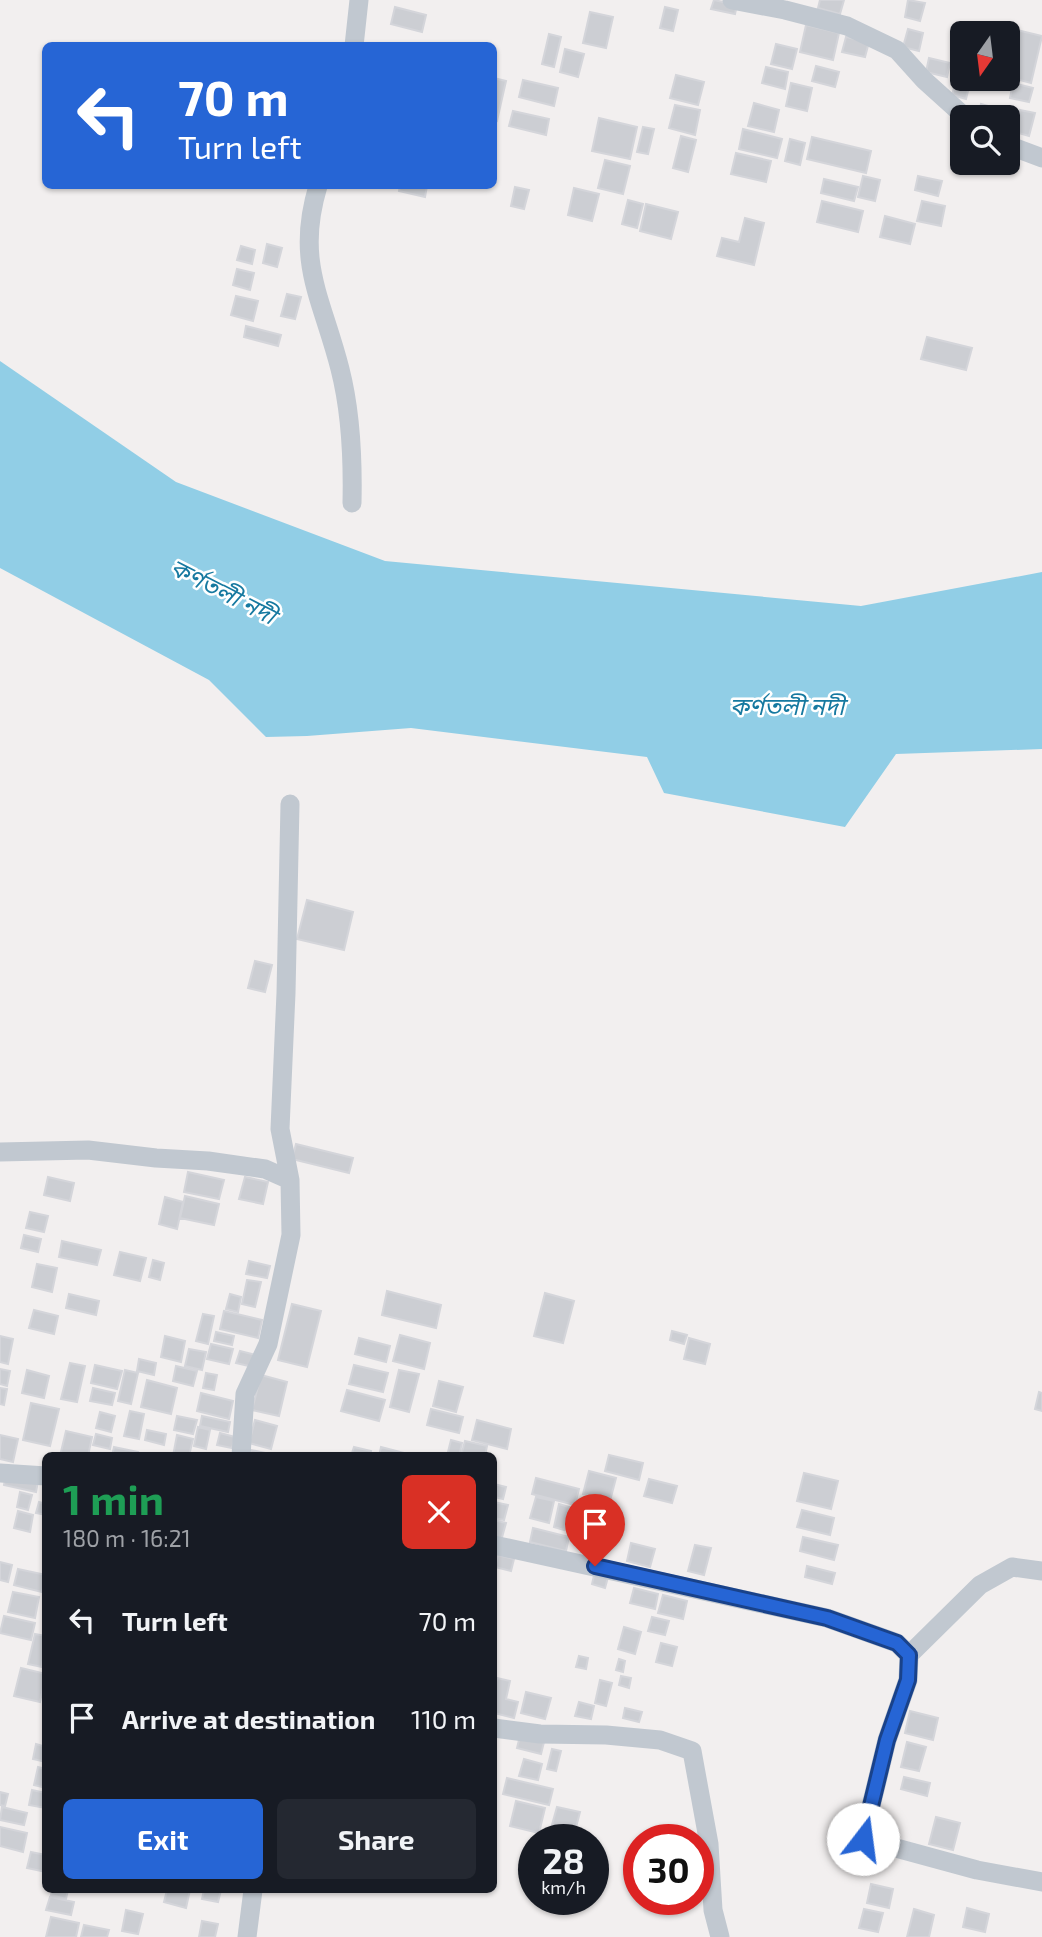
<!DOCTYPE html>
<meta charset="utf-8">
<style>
body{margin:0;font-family:"Exo 2","Noto Sans Bengali",sans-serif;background:#242831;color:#f1f3f6;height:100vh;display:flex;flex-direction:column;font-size:26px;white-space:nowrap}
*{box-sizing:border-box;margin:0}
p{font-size:23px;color:#9ea1a6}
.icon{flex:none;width:38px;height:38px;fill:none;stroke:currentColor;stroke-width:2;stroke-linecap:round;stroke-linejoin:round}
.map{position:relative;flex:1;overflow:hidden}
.panel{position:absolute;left:42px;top:1452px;width:455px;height:441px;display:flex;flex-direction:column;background:#171b24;border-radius:10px;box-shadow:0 2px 5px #0004}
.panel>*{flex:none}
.banner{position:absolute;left:42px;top:42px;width:455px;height:147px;border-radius:10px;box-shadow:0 2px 5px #0004;background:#2665d5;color:#fff;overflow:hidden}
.needle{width:46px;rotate:194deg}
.tools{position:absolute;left:950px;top:21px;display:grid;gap:14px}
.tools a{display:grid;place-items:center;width:70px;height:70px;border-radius:10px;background:#171b24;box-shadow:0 2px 5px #0004;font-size:35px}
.speed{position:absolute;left:518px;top:1824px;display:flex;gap:14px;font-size:35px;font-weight:700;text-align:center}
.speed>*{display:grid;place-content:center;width:91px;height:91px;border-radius:50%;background:#171b24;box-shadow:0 2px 5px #0004;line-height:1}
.speed small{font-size:18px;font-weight:400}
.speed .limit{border:10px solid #d22;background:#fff;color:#111}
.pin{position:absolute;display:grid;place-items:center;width:60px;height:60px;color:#fff;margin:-72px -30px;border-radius:50% 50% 50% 0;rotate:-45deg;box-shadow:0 0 7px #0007}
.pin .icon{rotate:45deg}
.me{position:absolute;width:77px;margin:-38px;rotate:15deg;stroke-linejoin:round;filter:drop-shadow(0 0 5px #0008)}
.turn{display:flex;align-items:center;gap:24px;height:147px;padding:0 21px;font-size:32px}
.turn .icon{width:91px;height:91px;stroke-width:2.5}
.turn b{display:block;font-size:49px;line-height:60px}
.round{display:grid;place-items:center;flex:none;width:74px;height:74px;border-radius:10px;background:#242831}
.head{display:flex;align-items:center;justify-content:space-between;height:119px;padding:0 21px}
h1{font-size:42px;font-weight:700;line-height:52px;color:#1e9e55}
.primary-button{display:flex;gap:14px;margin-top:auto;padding:14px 21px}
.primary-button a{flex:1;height:80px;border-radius:10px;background:#2665d5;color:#fff;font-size:28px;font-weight:700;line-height:80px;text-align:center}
.primary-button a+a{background:#242831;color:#f1f3f6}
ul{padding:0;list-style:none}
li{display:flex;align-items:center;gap:21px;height:98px;padding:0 21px}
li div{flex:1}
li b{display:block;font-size:26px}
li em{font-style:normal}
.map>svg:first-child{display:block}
.water{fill:#91cee6}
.building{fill:#ccced3;stroke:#d4d5da;stroke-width:2}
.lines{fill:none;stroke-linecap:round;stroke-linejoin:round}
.minor{stroke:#c1c8d0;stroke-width:19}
.route-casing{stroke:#19428a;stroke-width:18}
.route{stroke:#2665d5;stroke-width:12}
.labels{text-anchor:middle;stroke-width:5;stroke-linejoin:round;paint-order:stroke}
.water-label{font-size:24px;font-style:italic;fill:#1679a0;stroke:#fff}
</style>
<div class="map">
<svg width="1042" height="1937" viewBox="0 0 1042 1937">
<rect width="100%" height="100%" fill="#f2efef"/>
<path class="water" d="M0,361L176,482L385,561L861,606L1042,572V749L896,754L845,827L664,793L647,757L411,728L307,736L266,737L209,680L0,568Z"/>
<path class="building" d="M714,0L737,5L735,14L711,9Z
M820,0H844L840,14L818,8Z
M908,0L925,3L920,21L905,17Z
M395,7L426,15L422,32L391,24Z
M665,7L678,10L673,31L660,28Z
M590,12L613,17L606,48L583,43Z
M806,25L839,33L833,60L800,52Z
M908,29L923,33L919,51L903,47Z
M1017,30L1042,36L1031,83L1008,77V67Z
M549,34L561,37L554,67L542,64Z
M846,37L869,42L865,57L842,52Z
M776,44L797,49L792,69L771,64Z
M565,49L584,54L578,77L560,72Z
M929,58L950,63L947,77L926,72Z
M816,66L839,72L835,87L812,81Z
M766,67L788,72L785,89L762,83Z
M958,73L962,74V79H971L966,99L952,95Z
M676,75L704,82L698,105L670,98Z
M494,78L506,81L497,121L494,120Z
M523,80L558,88L554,106L519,97Z
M791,83L812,88L807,111L786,106Z
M1013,83L1033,88L1029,102L1010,98Z
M754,103L779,110L774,132L748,126Z
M981,104L995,108L993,117H978Z
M675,105L700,110L695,135L669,128Z
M1020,110L1035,113L1029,136L1015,132Z
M513,111L549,119L546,135L509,126Z
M599,118L637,127L630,159L592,151Z
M643,127L654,129L648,154L637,152Z
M743,129L782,139L777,158L739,149Z
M681,136L696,140L688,172L673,168Z
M812,137L871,151L866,173L807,159Z
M790,139L805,143L800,165L785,161Z
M736,153L771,161L766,182L731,174Z
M605,160L630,166L623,194L598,188Z
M863,176L880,180L875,201L858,197Z
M918,176L942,181L938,196L915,190Z
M824,179L858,187L854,201L821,193Z
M400,186H427L425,197L399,191Z
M515,187L529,190L524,209L511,206Z
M574,188L599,194L592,221L568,215Z
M628,200L643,204L637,228L622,224Z
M822,201L863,211L858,232L817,222Z
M922,201L945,206L941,226L917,221Z
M646,204L678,212L671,239L640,231Z
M885,216L915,224L910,244L880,237Z
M745,218L764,223L754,265L717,256L722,238L739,242Z
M267,244L282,248L277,267L263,263Z
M241,246L255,250L252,264L237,260Z
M237,269L254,273L250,290L233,285Z
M287,294L301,297L295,319L281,316Z
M236,296L258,301L253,321L231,315Z
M246,326L281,335L278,346L244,337Z
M927,337L972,348L966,370L921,359Z
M307,900L353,912L344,950L297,939Z
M255,961L272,965L265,992L248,988Z
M296,1144L353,1158L349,1173L292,1159Z
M188,1172L224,1180L219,1199L184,1192Z
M48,1177L74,1183L70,1201L44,1195Z
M245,1177L268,1182L263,1204L239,1199Z
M185,1196L219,1204L214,1225L180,1218Z
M165,1197L183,1202L177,1229L159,1224Z
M30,1212L48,1216L44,1232L26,1228Z
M24,1235L41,1239L38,1252L21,1248Z
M62,1241L101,1250L97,1265L59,1257Z
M120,1252L146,1258L140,1281L114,1275Z
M153,1260L164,1263L160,1280L149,1277Z
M249,1261L270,1266L267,1278L246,1274Z
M37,1264L57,1268L52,1292L32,1287Z
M247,1280L261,1282L255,1307L242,1304Z
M387,1291L441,1305L436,1328L382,1315Z
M545,1293L574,1301L563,1343L534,1336Z
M69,1294L99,1301L96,1315L66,1308Z
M230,1294L241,1297L238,1312L226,1309Z
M292,1304L321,1311L307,1367L278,1360Z
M34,1310L58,1316L54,1334L29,1328Z
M224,1311L262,1320L258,1338L220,1329Z
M203,1314L214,1316L208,1344L196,1341Z
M672,1331L687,1335L684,1344L670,1340Z
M216,1332L234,1336L232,1345L214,1341Z
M400,1335L430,1343L424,1369L393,1361Z
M0,1336L13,1339L8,1364L0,1362Z
M165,1336L185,1341L181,1362L161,1357Z
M359,1338L390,1346L386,1362L355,1354Z
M689,1338L710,1344L705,1364L684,1359Z
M211,1344L233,1349L229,1364L207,1359Z
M189,1349L206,1352L202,1370L185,1366Z
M240,1351L256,1355L253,1367L236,1363Z
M139,1359L156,1363L154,1375L137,1371Z
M70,1363L85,1366L77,1402L61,1399Z
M95,1365L122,1371L117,1389L91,1383Z
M354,1365L388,1373L383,1392L349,1384Z
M176,1366L197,1371L193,1386L173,1381Z
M0,1369L10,1371L7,1386L0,1384Z
M27,1370L49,1376L44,1398L22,1393Z
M125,1370L138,1373L131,1404L118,1401Z
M399,1370L419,1374L409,1412L390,1407Z
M206,1373L217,1375L214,1390L203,1388Z
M261,1375L287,1382L279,1416L252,1410Z
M147,1380L177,1388L171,1414L141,1407Z
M439,1381L463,1387L456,1412L433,1406Z
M0,1388L7,1389L4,1405L0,1404Z
M93,1388L115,1393L112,1405L90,1401Z
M347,1390L385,1400L379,1421L341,1411Z
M1039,1392L1042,1393V1411L1035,1409Z
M201,1393L233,1401L229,1419L197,1411Z
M31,1403L59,1409L50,1446L23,1440Z
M431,1409L463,1417L459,1433L427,1425Z
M130,1411L144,1414L139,1439L124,1436Z
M100,1412L115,1416L111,1432L96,1428Z
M177,1416L197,1420L193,1434L174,1430Z
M202,1416L230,1422L228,1432L200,1426Z
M255,1420L277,1426L271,1449L249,1443Z
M477,1420L511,1429L507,1449L472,1440Z
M198,1427L210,1430L206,1449L194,1446Z
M147,1430L166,1434L164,1445L145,1440Z
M66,1431L92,1437L88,1456H60Z
M220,1433L235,1437L232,1448L217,1445Z
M96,1434L112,1438L110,1449L93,1445Z
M0,1435L18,1439L13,1462L0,1459Z
M177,1435L193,1439L189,1456H173Z
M451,1440L462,1443L459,1456H447Z
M465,1441L487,1446L485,1456H461Z
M114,1447L138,1452L137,1456H112Z
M354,1447L371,1451L370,1456H351Z
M381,1447L404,1453L403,1456H379Z
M251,1450L270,1454L269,1456H250Z
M609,1455L643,1463L639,1480L605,1471Z
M589,1471L616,1478L610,1501L583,1494Z
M804,1473L838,1481L831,1509L797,1501Z
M6,1474L38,1481L36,1492L4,1485Z
M536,1478L579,1489L575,1505L532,1494Z
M649,1479L677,1486L672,1503L644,1496Z
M494,1484L506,1487L503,1499L494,1497Z
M20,1492L32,1495L28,1510L17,1507Z
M536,1497L554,1501L549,1523L530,1518Z
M39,1502L46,1504V1515L36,1513Z
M494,1502L508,1505L504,1520L494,1518Z
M591,1503L610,1507L607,1520L588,1516Z
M559,1504L569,1507L564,1530L554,1527Z
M802,1510L834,1518L830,1535L797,1527Z
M18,1511L33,1515L30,1532L14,1528Z
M494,1520L506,1523L501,1541L494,1539Z
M533,1528L569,1537L566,1551L530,1542Z
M803,1537L838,1545L834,1560L800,1551Z
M584,1540L603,1544L600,1556L581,1552Z
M631,1543L655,1549L650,1567L627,1561Z
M695,1545L711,1548L704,1575L688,1571Z
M498,1555L514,1559L511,1571L495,1567Z
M0,1562L12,1565L8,1582L0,1580Z
M807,1566L835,1573L832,1584L805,1577Z
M596,1567L610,1570L605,1588L592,1584Z
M18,1569L46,1575L42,1592L14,1585Z
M634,1588L658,1594L655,1609L630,1603Z
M13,1592L39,1597L35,1618L8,1612Z
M663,1595L687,1601L683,1619L658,1613Z
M4,1616L35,1623L31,1640L0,1633Z
M652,1617L669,1621L665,1635L648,1631Z
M624,1627L641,1632L635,1654L618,1649Z
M35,1634L46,1636L42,1667L28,1664Z
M661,1643L677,1647L672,1666L656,1662Z
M579,1656L588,1658L586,1669L576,1667Z
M619,1659L625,1661L623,1672L616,1670Z
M21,1668L46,1674L40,1702L14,1696Z
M621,1676L631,1678L629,1688L619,1685Z
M497,1678L510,1681L506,1699L518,1702L514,1718L494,1713V1691Z
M600,1680L612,1683L606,1706L595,1703Z
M526,1692L551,1698L545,1719L521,1713Z
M579,1702L594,1706L591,1719L575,1716Z
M625,1708L642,1712L639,1722L623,1718Z
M910,1711L938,1718L933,1740L905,1733Z
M520,1736L544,1742L541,1754L517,1748Z
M907,1742L926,1747L919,1771L901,1767Z
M36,1744L46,1747V1762L33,1759Z
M552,1749L561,1751L556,1771L547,1769Z
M524,1759L542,1764L538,1780L519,1776Z
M38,1767L46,1769V1788L34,1785Z
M904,1777L930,1783L927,1796L901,1789Z
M507,1778L553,1789L549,1805L503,1794Z
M32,1790L46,1793V1808L29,1805Z
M0,1792L8,1794L5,1806L0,1805Z
M516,1801L545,1808L539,1833L510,1826Z
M2,1807L27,1813L24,1825L0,1820Z
M557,1807L580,1812L573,1839H548Z
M936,1817L960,1823L953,1850L929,1844Z
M0,1827L27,1833L23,1852L0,1846Z
M31,1852L46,1855V1872L27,1868Z
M871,1884L893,1889L889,1908L867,1903Z
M52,1890H68L66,1899L51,1895Z
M167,1890H190L186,1908L164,1902Z
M204,1890H221L218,1902L202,1899Z
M50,1897L74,1902L71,1915L46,1910Z
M967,1908L989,1914L985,1932L963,1927Z
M864,1909L883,1913L878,1932L859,1928Z
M914,1909L934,1915L929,1937H907Z
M126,1910L143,1914L138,1934L122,1931Z
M51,1917L79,1923L76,1937H46Z
M202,1921L218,1924L215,1937H199Z
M84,1925L109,1930L107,1937H81Z"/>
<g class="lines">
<path class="minor" d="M732,0L785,10L847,26L897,50L924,80L965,117
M354,46L359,0
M1008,145L1042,158
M318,186C295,262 322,298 340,369C351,412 353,458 352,503
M0,1152L88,1150L156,1158L208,1161L265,1169L290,1180
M241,1456L245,1394L268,1344L291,1235L290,1180L280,1129L286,993L290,804
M0,1473L46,1476
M494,1545L827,1618L897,1643L909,1655L908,1680L887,1740L863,1839L977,1870L1042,1882
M909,1655L980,1585L1012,1567L1042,1571
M494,1728L540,1734L606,1735L660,1740L692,1751L709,1844L713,1910L720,1937
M247,1937L253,1890"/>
</g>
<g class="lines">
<g class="route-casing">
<path id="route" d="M595,1566L827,1618L897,1643L909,1655L908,1680L887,1740L863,1839"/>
</g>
<use href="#route" class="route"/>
</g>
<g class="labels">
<g class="water-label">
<text transform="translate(223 592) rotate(27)" y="8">কর্ণতলী নদী</text>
<text x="787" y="715">কর্ণতলী নদী</text>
</g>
</g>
</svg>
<div class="tools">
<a><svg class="needle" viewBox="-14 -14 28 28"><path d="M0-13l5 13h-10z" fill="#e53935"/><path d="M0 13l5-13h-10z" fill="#9ea1a6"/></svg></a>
<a><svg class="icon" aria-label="search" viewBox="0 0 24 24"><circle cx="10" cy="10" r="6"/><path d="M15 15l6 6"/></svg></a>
</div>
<div class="speed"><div>28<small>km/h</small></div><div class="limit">30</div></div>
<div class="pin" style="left:595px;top:1566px;background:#d93025"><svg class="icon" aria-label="arrive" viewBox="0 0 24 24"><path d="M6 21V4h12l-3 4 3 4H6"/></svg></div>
<svg class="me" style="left:863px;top:1839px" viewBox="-20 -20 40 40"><circle r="19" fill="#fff"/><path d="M0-13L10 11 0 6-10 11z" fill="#2665d5"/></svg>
<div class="banner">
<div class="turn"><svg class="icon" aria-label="left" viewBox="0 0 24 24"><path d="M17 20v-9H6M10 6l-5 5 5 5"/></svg><div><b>70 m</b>Turn left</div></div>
</div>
<section class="panel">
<div class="head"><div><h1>1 min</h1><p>180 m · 16:21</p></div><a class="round" style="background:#d93025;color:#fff"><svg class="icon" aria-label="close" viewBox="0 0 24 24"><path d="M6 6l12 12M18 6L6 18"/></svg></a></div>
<ul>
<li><svg class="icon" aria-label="left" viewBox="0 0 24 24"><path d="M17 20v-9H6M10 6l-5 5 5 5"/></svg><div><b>Turn left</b></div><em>70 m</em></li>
<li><svg class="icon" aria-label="arrive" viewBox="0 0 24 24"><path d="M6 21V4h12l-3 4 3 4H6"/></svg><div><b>Arrive at destination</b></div><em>110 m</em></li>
</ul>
<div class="primary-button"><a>Exit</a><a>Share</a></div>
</section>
</div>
